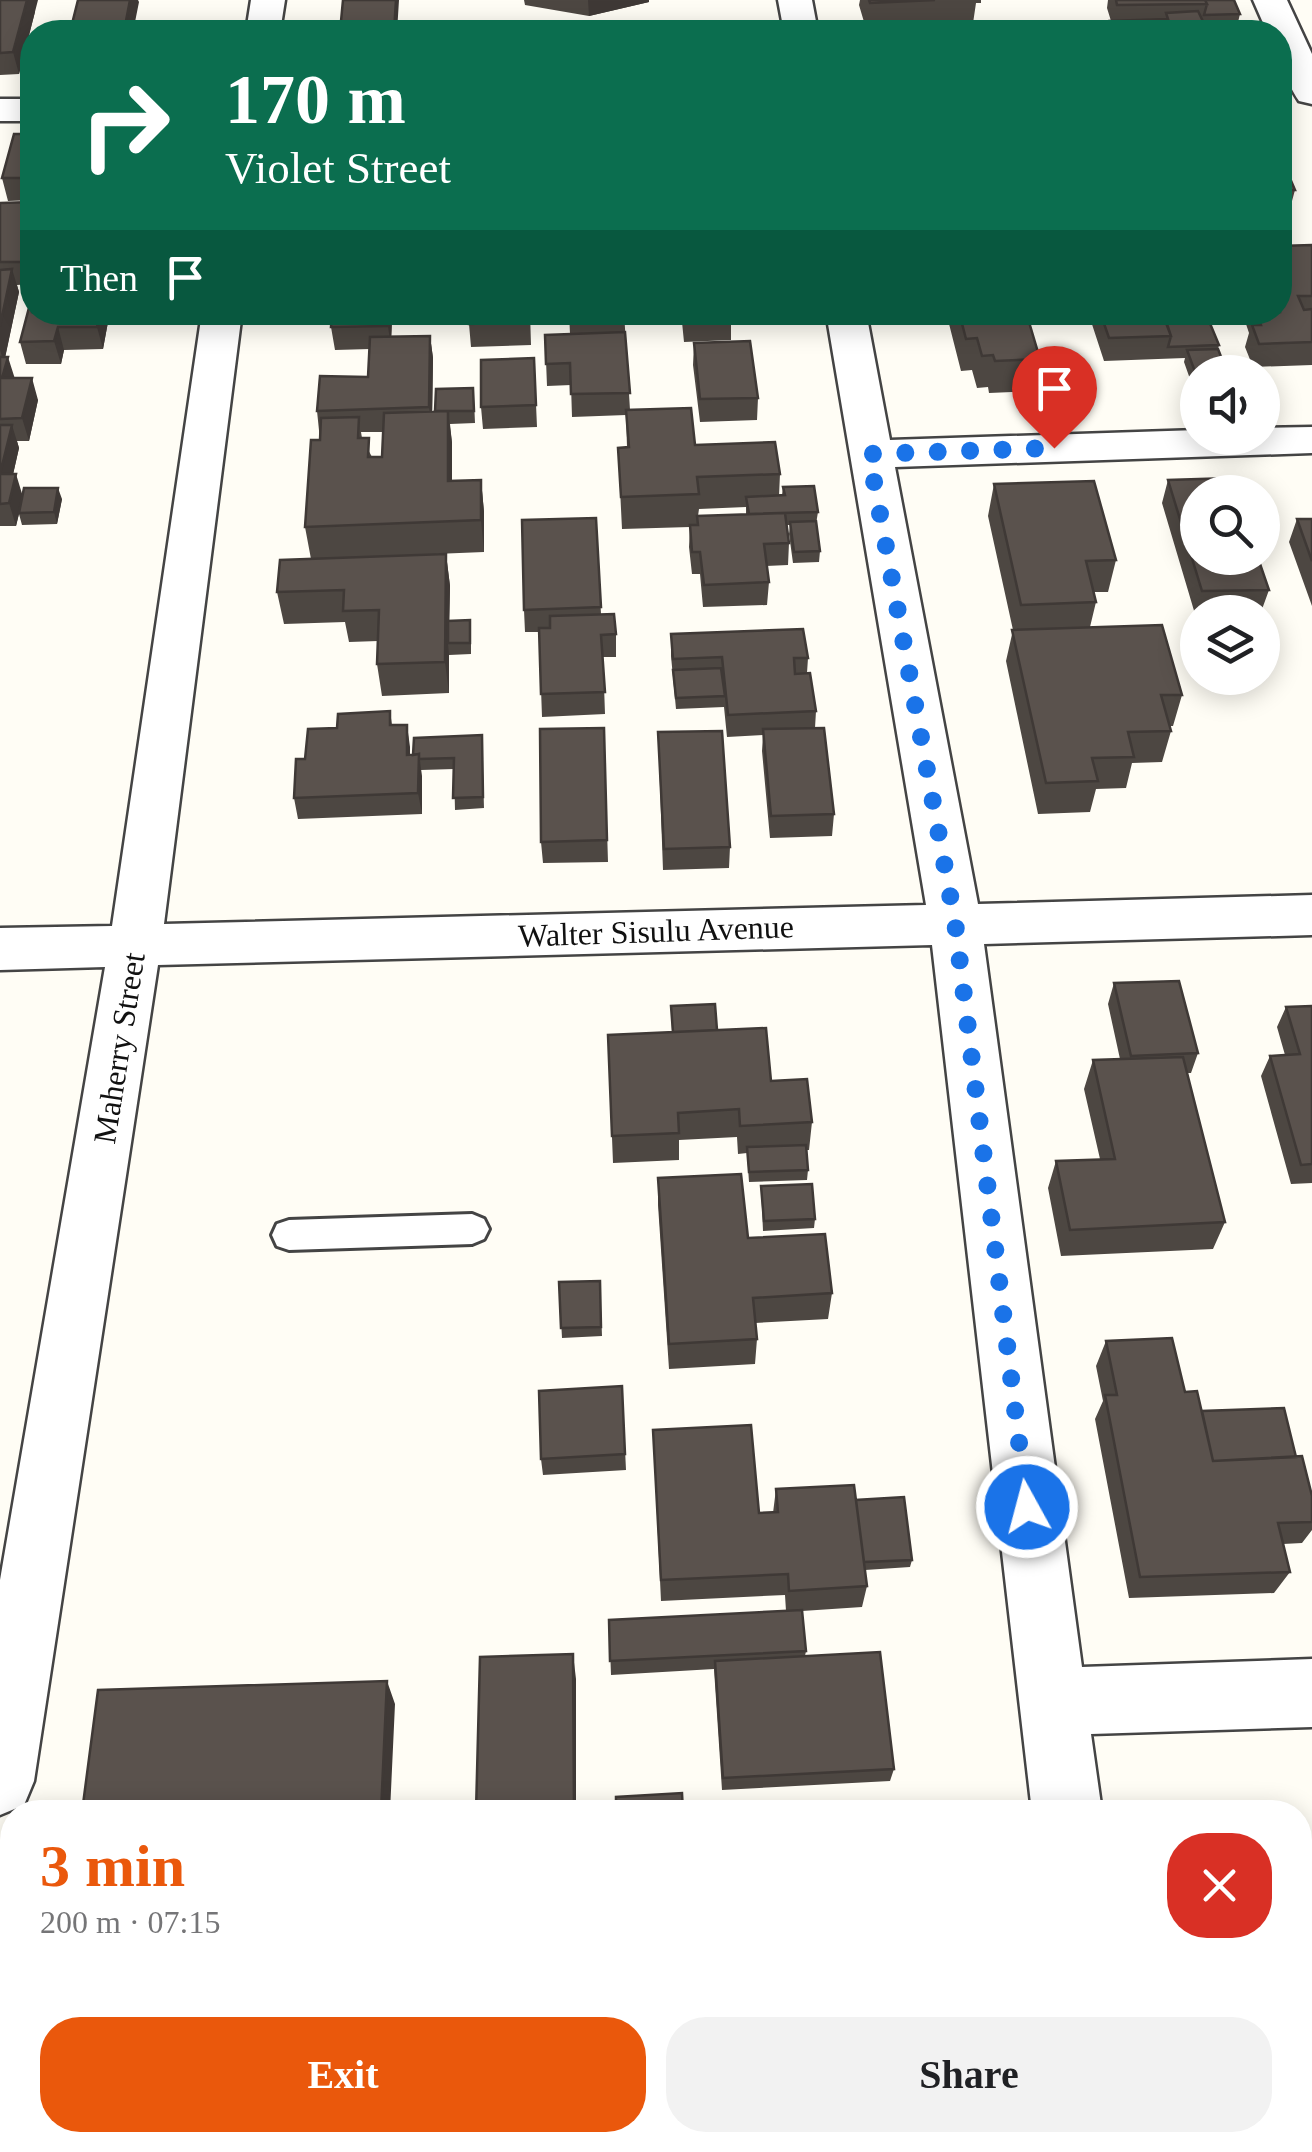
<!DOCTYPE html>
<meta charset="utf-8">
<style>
body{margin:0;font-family:Georgia,serif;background:#f2f2f2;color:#202124;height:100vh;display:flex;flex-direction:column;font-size:38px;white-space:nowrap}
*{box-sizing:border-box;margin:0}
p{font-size:32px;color:#757577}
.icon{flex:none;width:55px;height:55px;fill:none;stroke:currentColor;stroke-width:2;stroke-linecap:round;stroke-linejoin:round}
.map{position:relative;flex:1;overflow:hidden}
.drawer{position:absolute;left:0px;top:1800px;width:1312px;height:352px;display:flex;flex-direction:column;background:#fff;border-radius:40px 40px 0 0;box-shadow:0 5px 25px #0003}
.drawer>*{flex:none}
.hud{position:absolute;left:20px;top:20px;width:1272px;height:305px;border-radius:40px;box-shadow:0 5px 25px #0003;background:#0b6e4f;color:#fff;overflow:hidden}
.buttons{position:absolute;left:1180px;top:355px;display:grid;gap:20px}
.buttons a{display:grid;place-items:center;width:100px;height:100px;border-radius:50%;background:#fff;box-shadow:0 5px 25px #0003;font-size:50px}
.pin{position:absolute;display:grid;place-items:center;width:85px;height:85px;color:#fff;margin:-102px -42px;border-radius:50% 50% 50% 0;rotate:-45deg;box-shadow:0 0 10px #0007}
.pin .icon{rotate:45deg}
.me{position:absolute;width:110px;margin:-55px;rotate:353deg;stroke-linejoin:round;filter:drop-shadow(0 0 8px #0008)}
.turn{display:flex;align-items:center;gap:35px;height:210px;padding:0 40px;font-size:45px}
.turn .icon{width:130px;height:130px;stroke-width:2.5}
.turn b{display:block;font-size:70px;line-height:85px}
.then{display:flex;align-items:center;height:95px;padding:0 40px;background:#0003;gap:20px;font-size:38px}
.round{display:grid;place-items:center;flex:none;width:105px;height:105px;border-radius:40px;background:#f2f2f2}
.head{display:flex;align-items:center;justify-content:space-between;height:170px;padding:0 40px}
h1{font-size:60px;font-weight:700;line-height:75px;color:#ea580c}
.button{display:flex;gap:20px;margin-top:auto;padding:20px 40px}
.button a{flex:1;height:115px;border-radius:40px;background:#ea580c;color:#fff;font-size:40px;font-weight:700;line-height:115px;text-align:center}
.button a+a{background:#f2f2f2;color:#202124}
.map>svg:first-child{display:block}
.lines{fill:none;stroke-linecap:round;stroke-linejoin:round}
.lane-casing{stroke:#444;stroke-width:6}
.street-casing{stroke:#444;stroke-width:5}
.lane{fill:#fff;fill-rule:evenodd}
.street{fill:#fff;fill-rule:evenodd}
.wall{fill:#4d4742;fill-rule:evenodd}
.shaded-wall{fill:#3f3936}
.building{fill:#5a524d;stroke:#3f3936;stroke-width:2.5}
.route{stroke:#1a73e8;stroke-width:18;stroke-dasharray:0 32.4}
.labels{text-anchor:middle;stroke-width:10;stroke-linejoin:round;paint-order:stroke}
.street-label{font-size:32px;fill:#111;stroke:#fff}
</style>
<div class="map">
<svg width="1312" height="2152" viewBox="0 0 1312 2152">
<rect width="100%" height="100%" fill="#fffdf5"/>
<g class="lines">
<g class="lane-casing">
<path id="lane" d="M472,1214L484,1219L489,1229L484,1239L472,1244L289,1250L277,1246L272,1235L277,1224L289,1220Z"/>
</g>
<g class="street-casing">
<path id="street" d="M251,0H285L280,32H246Z
M778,0H812L818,32H784Z
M1253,0H1287L1312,54V104L1299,101C1284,79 1280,58 1280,32H1267Z
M0,99H32V121H0Z
M202,312H242L164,924L926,905L826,312H866L890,440L1198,430V438H1262V428L1312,427V453L895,467L978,904L1312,895V935L984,944L1082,1667L1312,1659V1727L1091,1734L1102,1812H1032L932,945L158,965L34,1781L24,1805L0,1815V1580L105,967L0,970V928L112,926Z
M1076,2140H1152L1154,2152H1078Z"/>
</g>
<use href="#lane" class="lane"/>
<use href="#street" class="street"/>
</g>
<path class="wall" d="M0,0L35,12L19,74L0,75Z
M524,0H649V2L589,16L525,5Z
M860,0H981V3H976L972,30L931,31V32H867L859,5Z
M1108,0H1234L1240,14L1237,26H1205L1208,32H1108L1111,21L1107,8Z
M32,134V200L8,201L2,178Z
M1280,155L1295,190L1289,212H1280Z
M32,202V284L17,285L19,292L5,357L14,378L38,400L29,441H17L19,448L13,474L22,495L62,499L57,524L22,525L19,514L16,526H0V203Z
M1312,245V365L1253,367L1245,347L1249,333L1242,312H1280Z
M32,312H106L108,322L103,349L64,350L61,364H26L20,342Z
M332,312H409V318L392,319L391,337L430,336L433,358L432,411L474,400L475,423L450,424L452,443V481L481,480L484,512V552L386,556L446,554L450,586L449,621L470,620L471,632V654L449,655V693L382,696L377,664L378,641L349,642L345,622L284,624L277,592L311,559L305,527L320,440L317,411L368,377L370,349L335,350L331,327ZM361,432H383L382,457H372L362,438Z
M530,312L531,345L471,347L469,324Z
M569,312H624L630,410L695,445L780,474L779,496L782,495L783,487L818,512L816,524L820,551L819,562L793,563L789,534L790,525H787L789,543L788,565L766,566L769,582L767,605L703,607L700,574H692L689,547L690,527L622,529L618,448L627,447L626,415L572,417L571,385L547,386L545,335L570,334ZM746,507V514L698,516L699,509Z
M681,312H731V340L684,342Z
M946,312H1026L1040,359L1034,391L989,393L988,387L977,388L972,370L961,371Z
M1088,312H1163L1166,323L1219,345L1218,349L1198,372V393H1195L1184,362L1185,358L1104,361Z
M694,343L758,398L757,420L700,422L693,365Z
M534,358L537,427L483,429L481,407Z
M1168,480L1269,590L1261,612H1198L1195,614L1162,503Z
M994,484L1116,560L1108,592H1094L1096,602L1090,627L1182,695L1173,726H1170L1171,731L1162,762L1132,763L1126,788L1096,789L1090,812L1038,814L1006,661L1013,630L988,516Z
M596,518L601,614L616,634V657H603L605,714L542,717L539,632H525L524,610Z
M1297,519H1312V606L1289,542Z
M671,634L808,658L807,673L816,711L815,728L834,814L832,836L770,838L762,751L763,735L727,737L724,707L676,709L671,656Z
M390,711L392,725H407L410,755L482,735L484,808L455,810L454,769L421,770L422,814L298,819L294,798L305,759L337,728Z
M604,728L608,862L543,863L541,842Z
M658,732L730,847L729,868L663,870Z
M1114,983L1198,1053L1191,1073H1187L1225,1222L1213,1249L1061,1256L1048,1188L1056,1161L1100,1159L1084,1089L1093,1060L1120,1059L1108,1004Z
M671,1006L717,1030L812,1122L809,1150H806L808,1170L807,1180L749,1182L747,1153L738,1154L737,1137L679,1140V1160L613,1163L608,1035L672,1032Z
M1312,1006V1183L1291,1184L1261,1076L1270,1056L1285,1055L1277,1027L1286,1007Z
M658,1178L832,1293L828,1319L755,1323L757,1339L755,1364L669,1369L658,1205Z
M761,1186L815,1219L814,1228L763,1231Z
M600,1281L602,1336L562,1338L559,1282Z
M1106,1341L1185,1392L1202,1411L1296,1457L1312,1496V1530L1302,1543L1283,1544L1290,1572L1274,1593L1129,1598L1095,1419L1103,1401L1096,1366Z
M622,1386L626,1470L543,1475L541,1459Z
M653,1430L759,1513H773L776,1489L856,1500L912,1560L910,1567L865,1570L867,1586L862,1607L802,1611L806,1651L805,1656L894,1769L890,1781L722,1790L714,1669L611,1675L609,1620L786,1611L785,1595L661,1601Z
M1300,1887H1312V1997L1300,1998Z
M749,2140H873L750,2148Z"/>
<path class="shaded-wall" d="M27,0H38L19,74L13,52Z
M130,0H138L139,2L133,32L125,26Z
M396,0H399L397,32H394Z
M588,0H649V2L589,16Z
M32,234V284L26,262Z
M12,269L19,292L4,363L0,350V326Z
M100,312H106L108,322L103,349L97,327Z
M388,312H391L392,319L391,348L388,326Z
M58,327L64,350L61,364L54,341Z
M430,336L433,358L432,430L429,407Z
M8,357L15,379L2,378Z
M32,378L38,400L29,441L22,418Z
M448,411L452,443V513L448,481Z
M12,425L19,448L8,497L0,474Z
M16,474L23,497L16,526L9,503Z
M481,480L484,512V552L481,520Z
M58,488L62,499L57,524L54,512Z
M446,554L450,586L449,643H448L449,655V693L445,662Z
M407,725L410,747V777L407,755Z
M419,754L422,776V814L418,793Z
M573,1654L576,1679V1812H574Z
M387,1681L395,1704L390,1812H381Z
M365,2140H376L375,2152L365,2150Z"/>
<path class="building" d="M0,0H27L13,52L0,53Z
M78,0H130L125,26H143L141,32H70Z
M343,0H396L394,32H340Z
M869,0H935L870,3Z
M1116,0H1205L1207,4L1117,5Z
M1205,0H1234L1240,14L1204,15L1207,4Z
M1198,11L1208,32H1115L1110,21L1168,19L1166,13Z
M929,24L931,32H887L885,26Z
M14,134H32V178H2Z
M1280,155L1295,190H1280Z
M32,202V233L26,262H0V203Z
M1312,245V296H1298L1304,310L1312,309V342L1259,344L1252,325H1261L1257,312H1280V246Z
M12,269L0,326V270Z
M31,300H32V312H100L97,327H58L54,341L20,342Z
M332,312H388V326L331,327Z
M469,312H529V322L469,324Z
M684,312H731L732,318L684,319Z
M959,312H1026L1040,359L995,361L993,355L982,356L977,338L966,339Z
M1100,312H1163L1171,336L1109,338Z
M1209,321L1219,345L1168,347L1171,336L1166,323Z
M625,332L630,393L571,394L570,363L546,364L545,335Z
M430,336L429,407L317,411L320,376L368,377L370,337Z
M750,341L758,398L700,399L694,343Z
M1218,349L1227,372H1198V380L1187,350Z
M0,357H8L2,378H32L22,418L0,419Z
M534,358L536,405L481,407V360Z
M473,388L474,411H435L436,389Z
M691,408L695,445L775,442L780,474L697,477L699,494L621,497L618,448L629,447L626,410Z
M448,411V481L481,480V520L305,527L311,440H320L321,418L359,417L358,438H369L368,457H382L384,413Z
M0,425H12L0,474H16L9,503L0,504Z
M1231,478L1236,492H1198V558H1258L1269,590L1202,591L1168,480Z
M1094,481L1116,560L1086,561L1096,602L1021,605L994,484Z
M814,486L818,512L749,514L746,497L785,495L783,487Z
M24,488H58L54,512L19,513Z
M785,513L789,543L764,544L769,582L704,585L700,552H692L690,525H698L697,516Z
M596,518L601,607L524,610L522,520Z
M1297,519H1312V561Z
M816,521L820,551L794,552L790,522Z
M446,554L445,662L377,664L379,610L343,611L344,590L277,592L280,560Z
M614,614L616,634L601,635L605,692L541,694L539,628H550V616Z
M470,620V643H448V621Z
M1162,625L1182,695H1161L1171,731L1128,732L1134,757L1092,758L1098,781L1046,783L1012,630Z
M803,629L808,658H794L795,674L810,673L816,711L728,715L722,657L673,659L671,634Z
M721,668L725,696L676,698L673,670Z
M390,711V725H407V755L419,754L418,793L294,798L296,759H305L308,729L337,728L338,714Z
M604,728L607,840L541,842L540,729Z
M824,728L834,814L771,816L763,729Z
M722,731L730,847L664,849L658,732Z
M482,735L483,797L453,798L454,758L419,759V754L413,755L414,738Z
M1179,981L1198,1053L1131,1056L1114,983Z
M715,1004L717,1030L673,1032L671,1006Z
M1312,1006V1164L1301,1165L1270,1056L1300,1054L1286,1007Z
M766,1028L771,1081L807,1079L812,1122L740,1126L739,1109L678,1113L679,1133L612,1136L608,1035Z
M1183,1057L1225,1222L1070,1230L1056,1161L1115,1159L1093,1060Z
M806,1145L808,1170L749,1172L747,1147Z
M741,1174L748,1238L825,1234L832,1293L753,1298L757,1339L669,1344L658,1178Z
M812,1184L815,1219L764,1221L761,1186Z
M600,1281L601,1327L561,1328L559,1282Z
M1172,1338L1185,1392L1197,1391L1213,1461L1302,1456L1312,1496V1522L1278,1523L1290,1572L1140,1577L1105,1395H1117L1106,1341Z
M622,1386L625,1454L541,1459L539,1391Z
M1284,1408L1296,1457L1213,1461L1202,1411Z
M751,1425L759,1513L778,1512L776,1489L854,1485L867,1586L789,1591L788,1574L661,1580L653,1430Z
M904,1497L912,1560L864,1562L856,1500Z
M802,1610L806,1651L610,1661L609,1620Z
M880,1652L894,1769L723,1778L715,1661Z
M573,1654L574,1812H476L480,1657Z
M387,1681L381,1812H82L98,1690Z
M682,1793L683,1812H616V1797Z
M892,1809V1812H829Z
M1300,1887H1312V1989H1300Z
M39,2140H365V2150L407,2149V2152H38Z
M469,2140H576V2152H469Z"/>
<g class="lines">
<path class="route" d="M1027,1507L955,922L869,454L1054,448"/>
</g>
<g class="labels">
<g class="street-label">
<text transform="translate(656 931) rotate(-2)" y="11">Walter Sisulu Avenue</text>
<text transform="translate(119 1048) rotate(-81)" y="11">Maherry Street</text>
</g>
</g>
</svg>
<div class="buttons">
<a><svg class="icon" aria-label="sound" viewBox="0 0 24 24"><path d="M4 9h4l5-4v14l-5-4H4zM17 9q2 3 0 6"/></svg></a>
<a><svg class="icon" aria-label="search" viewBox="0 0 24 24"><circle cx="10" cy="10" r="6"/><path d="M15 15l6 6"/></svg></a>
<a><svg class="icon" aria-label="layers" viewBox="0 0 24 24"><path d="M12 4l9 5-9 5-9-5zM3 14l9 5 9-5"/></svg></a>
</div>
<div class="pin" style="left:1054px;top:448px;background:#d93025"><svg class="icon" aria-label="arrive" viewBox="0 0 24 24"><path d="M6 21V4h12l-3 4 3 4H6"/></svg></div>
<svg class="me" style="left:1027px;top:1507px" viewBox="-20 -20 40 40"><circle r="17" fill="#1a73e8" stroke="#fff" stroke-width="3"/><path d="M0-11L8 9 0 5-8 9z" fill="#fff"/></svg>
<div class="hud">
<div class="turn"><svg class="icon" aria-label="right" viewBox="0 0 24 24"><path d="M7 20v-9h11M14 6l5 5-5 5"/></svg><div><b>170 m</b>Violet Street</div></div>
<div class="then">Then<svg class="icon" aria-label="arrive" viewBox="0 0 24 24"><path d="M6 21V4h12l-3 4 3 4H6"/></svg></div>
</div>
<section class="drawer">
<div class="head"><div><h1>3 min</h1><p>200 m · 07:15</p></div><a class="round" style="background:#d93025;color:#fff"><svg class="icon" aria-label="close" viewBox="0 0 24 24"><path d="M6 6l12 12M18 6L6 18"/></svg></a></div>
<div class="button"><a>Exit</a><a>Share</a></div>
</section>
</div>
